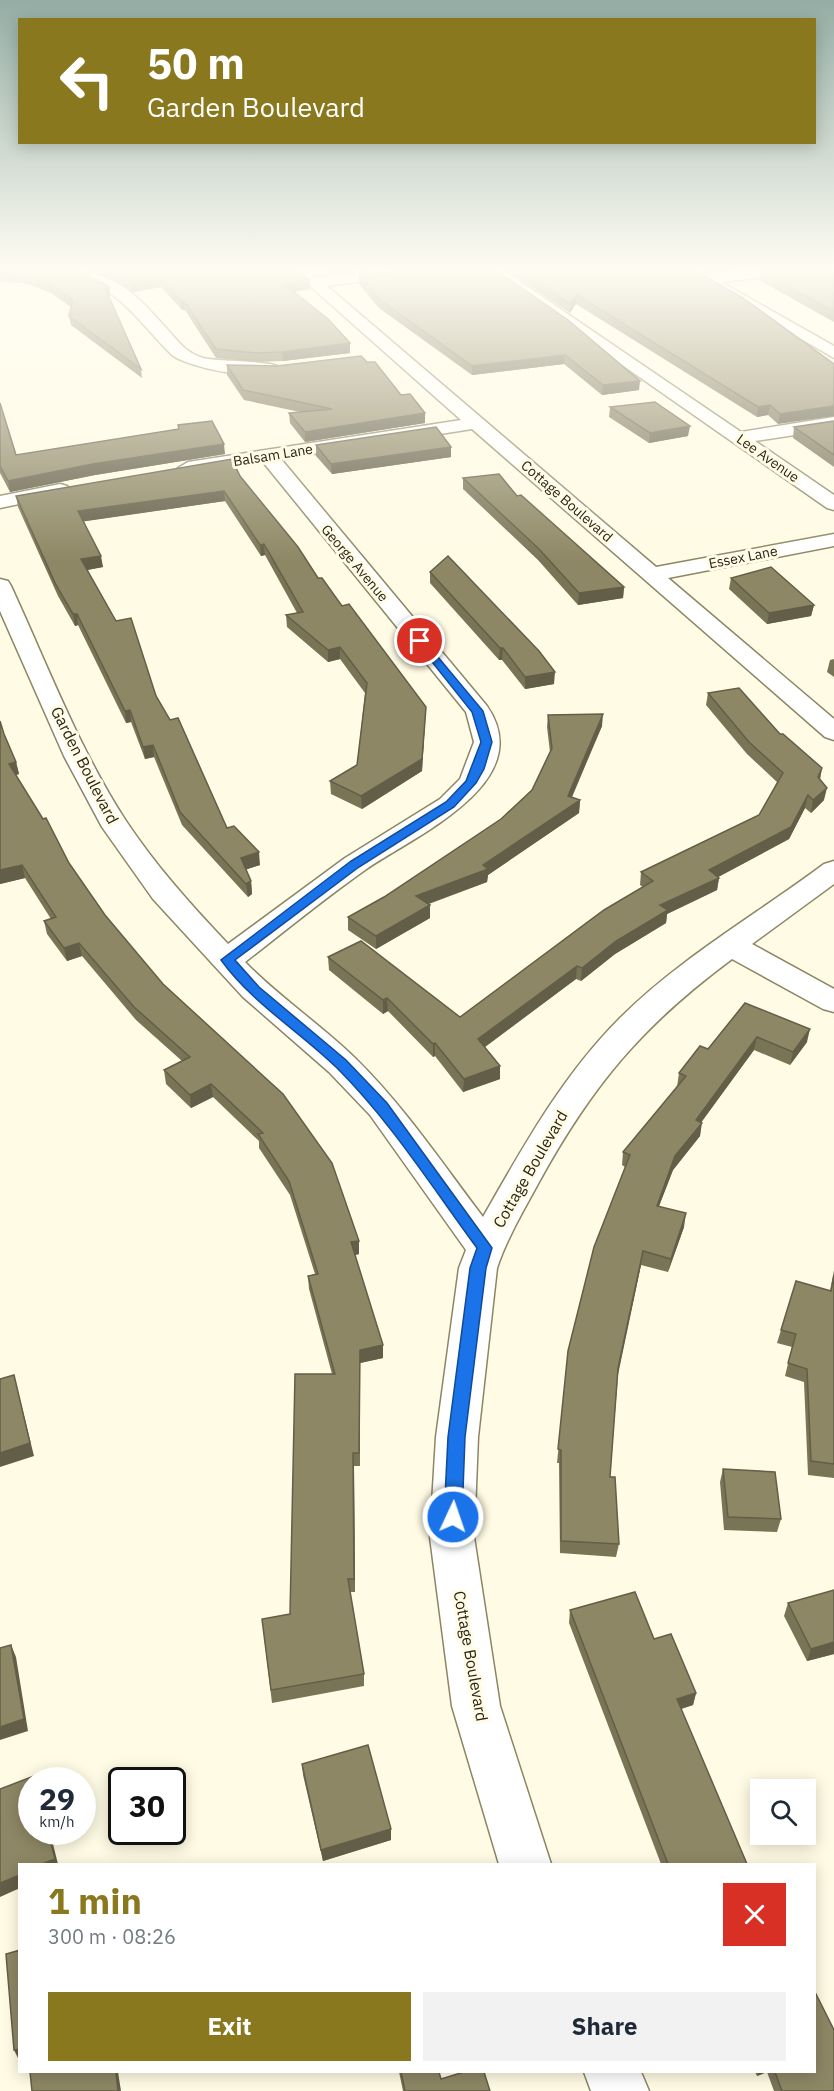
<!DOCTYPE html>
<meta charset="utf-8">
<style>
body{margin:0;font-family:"IBM Plex Sans",sans-serif;background:#f2f2f3;color:#1f2937;height:100vh;display:flex;flex-direction:column;font-size:22px;white-space:nowrap}
*{box-sizing:border-box;margin:0}
p{font-size:20px;color:#747a83}
.icon{flex:none;width:33px;height:33px;fill:none;stroke:currentColor;stroke-width:2;stroke-linecap:round;stroke-linejoin:round}
.map{position:relative;flex:1;overflow:hidden}
.sheet{position:absolute;left:18px;top:1863px;width:798px;height:210px;display:flex;flex-direction:column;background:#fff;border-radius:0px;box-shadow:0 3px 15px #0003}
.sheet>*{flex:none}
.guide{position:absolute;left:18px;top:18px;width:798px;height:126px;border-radius:0px;box-shadow:0 3px 15px #0003;background:#89781d;color:#fff;overflow:hidden}
.fabs{position:absolute;left:750px;top:1779px;display:grid;gap:12px}
.fabs a{display:grid;place-items:center;width:66px;height:66px;border-radius:0px;background:#fff;box-shadow:0 3px 15px #0003;font-size:30px}
.speed{position:absolute;left:18px;top:1767px;display:flex;gap:12px;font-size:30px;font-weight:700;text-align:center}
.speed>*{display:grid;place-content:center;width:78px;height:78px;border-radius:50%;background:#fff;box-shadow:0 3px 15px #0003;line-height:1}
.speed small{font-size:15px;font-weight:400}
.speed .limit{border:3px solid #111;border-radius:9px;background:#fff;color:#111}
.pin{position:absolute;display:grid;place-items:center;width:51px;height:51px;color:#fff;margin:-26px;border:3px solid #fff;border-radius:50%;box-shadow:0 2px 6px #0007}
.me{position:absolute;width:66px;margin:-33px;rotate:3deg;stroke-linejoin:round;filter:drop-shadow(0 0 4px #0008)}
.turn{display:flex;align-items:center;gap:21px;height:126px;padding:0 30px;font-size:27px}
.turn .icon{width:78px;height:78px;stroke-width:2.5}
.turn b{display:block;font-size:42px;line-height:51px}
.round{display:grid;place-items:center;flex:none;width:63px;height:63px;border-radius:0px;background:#f2f2f3}
.head{display:flex;align-items:center;justify-content:space-between;height:102px;padding:0 30px}
h1{font-size:36px;font-weight:700;line-height:45px;color:#89781d}
.cta{display:flex;gap:12px;margin-top:auto;padding:12px 30px}
.cta a{flex:1;height:69px;border-radius:0px;background:#89781d;color:#fff;font-size:24px;font-weight:700;line-height:69px;text-align:center}
.cta a+a{background:#f2f2f3;color:#1f2937}
.map>svg:first-child{display:block}
.lines{fill:none;stroke-linecap:round;stroke-linejoin:round}
.minor-casing{stroke:#8d8664;stroke-width:3}
.minor{fill:#fff;fill-rule:evenodd}
.wall{fill:#7a7457}
.shaded-wall{fill:#635e47}
.building{fill:#8e8765;stroke:#635e47;stroke-width:1.5}
.route{fill:#1a73e8;stroke:#114b97;stroke-width:1.5}
.labels{text-anchor:middle;stroke-width:6;stroke-linejoin:round;paint-order:stroke}
.far-street-label{font-size:14px;fill:#292618;stroke:#fffbe4}
.street-label{font-size:16px;fill:#292618;stroke:#fffbe4}
</style>
<div class="map">
<svg width="834" height="2091" viewBox="0 0 834 2091">
<rect width="100%" height="100%" fill="#fffbe4"/>
<g class="lines">
<g class="minor-casing">
<path id="minor" d="M63,270C114,270 135,293 167,329C178,341 186,353 203,358C218,362 274,360 280,368C267,385 187,367 172,355C133,316 122,289 65,273Z
M292,270H308L317,278L386,270H428L421,274L327,286L656,567L834,534V546L668,578L834,719V740L825,737L472,429L281,459L487,706C540,783 412,837 365,870C324,899 285,931 245,962C279,997 320,1024 355,1058C404,1106 442,1163 483,1217C523,1147 562,1076 620,1018C680,958 756,915 824,864L834,861V884L752,944L834,989V1012L823,1009L732,959C642,1026 593,1084 539,1182C524,1210 507,1238 497,1268L478,1437L474,1537L500,1706L551,1864H499L452,1706L430,1537L436,1437L459,1268L466,1250L370,1115L329,1072L243,997L153,899L102,827L64,756L0,611V579L8,581L11,586C47,664 79,749 126,821C156,866 191,905 228,944L345,858L440,799L460,779L474,742L466,712L263,462L188,474L178,468L188,462L461,420Z
M486,270H503L741,432L834,417V429L755,441L834,495V510L827,508Z
M682,270H699L707,274L751,270H799L792,274L721,282L834,346V358Z
M60,484L67,486L70,490L67,494L0,508V496Z
M584,2072H641L649,2091H591Z"/>
</g>
<use href="#minor" class="minor"/>
</g>
<path class="wall" d="M0,270L109,287L110,296H108L141,369L142,378L71,325L69,316L71,307L51,293L25,283L0,282Z
M75,270H298L310,281V289L294,292L350,353L283,361L257,362L216,358L185,310H182L161,287L133,292L96,272Z
M324,270H369L330,274Z
M404,270L639,390L602,395L564,364L472,375L379,308L359,284V275Z
M506,270H694L834,364L778,424L768,415L757,417L576,304L570,313Z
M703,270H753L707,272Z
M834,270V322L759,280L761,271Z
M227,365L401,395L425,413V423L305,442L290,423L289,413L300,412L244,400L227,375Z
M0,403L16,455L178,429V425L225,454L95,475L10,492L0,473Z
M610,407L688,436L649,443L609,417Z
M834,421V467L793,438L794,427Z
M316,445L451,447V457L332,474L316,456Z
M240,476L318,578L342,606L425,719L422,771L362,809L331,794L330,781L357,765L365,693L340,659L328,662L287,627L286,615L297,613L265,555L261,556L225,501L84,521L103,567L87,570L156,696L227,828L260,865L246,869L251,881L252,894L248,897L182,825L154,757L145,759L131,722L126,723L78,625L75,626L58,596L18,507L16,496Z
M463,478L517,496L624,587L623,598L578,605L538,560L463,489Z
M430,572L554,684L525,689L502,660H499L430,583Z
M731,578L814,605L811,616L767,624L729,589Z
M834,659V677L827,672L830,660Z
M708,693L820,780L824,800L811,813L805,808L789,839L718,877L719,878L717,890L667,914L666,923L615,954L581,981L576,979L485,1047L500,1066V1079L463,1092L435,1056L433,1057L388,1011L383,1014L329,970L328,957L460,1017L643,887L640,885L641,872L759,815L777,782L747,754L706,705Z
M548,715L602,726L571,797L580,800L579,813L488,875L487,882L429,904L430,905V918L376,949L348,930V917L384,897L501,819L532,790L550,752L547,727Z
M4,734L16,762L19,774L16,775L69,863L105,915L359,1241V1254L355,1255L383,1358L360,1363V1466H354L355,1592H350L364,1674V1686L272,1703L262,1619L290,1614L332,1374L309,1289L308,1276L315,1274L290,1195L259,1148V1141L213,1097L191,1108L166,1084L164,1070L182,1061L136,1020L82,956L67,961L47,934L44,921L51,919L25,878L0,884Z
M745,1003L807,1042L790,1065L754,1050L701,1122L700,1136L673,1170L659,1206L684,1227L668,1272L641,1265L618,1375L610,1477L619,1544L616,1557L560,1553L559,1463H557L568,1351L625,1167L622,1165L623,1152L677,1087L679,1073L708,1049Z
M834,1270V1478L808,1475L804,1382L785,1376L792,1347L777,1343L781,1330L830,1291Z
M723,1469L781,1519L777,1532L724,1530L720,1482Z
M834,1590V1654L807,1661L784,1616L788,1603Z
M570,1610L654,1639L696,1693L693,1705L681,1709L747,1864H661L569,1623Z
M302,1764L391,1840L323,1861L303,1775Z
M399,2072H439L441,2079L490,2091H403Z
M755,2072H814L834,2091H774L767,2072L757,2076Z"/>
<path class="shaded-wall" d="M330,270H369L330,274Z
M161,278V287L133,292L132,283Z
M310,281V289L284,293V284Z
M109,287L110,296L106,297L105,288Z
M577,295L576,304L570,313V304Z
M181,301H184L185,310H182Z
M350,343V353L283,361L282,352Z
M565,355L564,364L472,375V366Z
M640,381L639,390L602,395L603,385Z
M770,405L768,415L757,417L758,407Z
M834,406V416L778,424L780,414Z
M425,413V423L305,442V432Z
M690,426L688,436L649,443L650,433Z
M224,444L225,454L95,475L10,492L8,481L93,464Z
M451,447V457L332,474L331,464Z
M224,491L225,501L80,522L78,511Z
M264,544L265,555L261,556L260,545Z
M101,556L103,567L82,571L81,559Z
M624,587L623,598L578,605L579,593Z
M814,605L811,616L767,624L769,613Z
M73,614H77L78,625L75,626Z
M340,647V659L328,662V650Z
M500,648H503L502,660H499Z
M555,672L554,684L525,689V677Z
M426,707L422,771L362,809L361,796Z
M130,710L131,722L126,723L125,711Z
M603,714L602,726L567,809L568,796Z
M153,745L154,757L145,759L143,747Z
M16,762L19,774L12,776L9,764Z
M822,768L820,780L818,777Z
M827,788L824,800L811,813L813,800Z
M808,795L805,808L789,839L707,883L709,870Z
M580,800L579,813L488,875L487,882L416,908V896L483,865Z
M259,852L260,865L242,871L241,858Z
M22,865L25,878L0,884V870Z
M719,878L717,890L667,914L666,923L615,954L581,981L582,968L660,905Z
M251,881L252,894L248,897L246,884Z
M430,905V918L376,949V936Z
M79,943L82,956L67,961L64,948Z
M577,966L576,979L478,1052V1039Z
M387,998L388,1011L383,1014V1000Z
M810,1029L807,1042L790,1065L793,1052Z
M757,1037L754,1050L695,1131L702,1123L700,1136L673,1170L654,1219L657,1206L675,1156L696,1120Z
M435,1043V1056L433,1057V1044Z
M500,1066V1079L463,1092L464,1079Z
M211,1084L213,1097L191,1108L190,1095Z
M686,1213L684,1227L668,1272L671,1259Z
M359,1241V1254L351,1256V1242Z
M643,1251L641,1265L616,1382L618,1368Z
M383,1345V1358L360,1363V1466V1350Z
M14,1375L34,1456L0,1467V1453Z
M353,1453L354,1466L355,1592L354,1579Z
M834,1642V1654L807,1661L811,1649Z
M11,1645L16,1657L28,1731L0,1740V1727Z
M696,1693L693,1705L674,1711L677,1699Z
M391,1829V1840L323,1861L321,1850Z
M48,1832H50L58,1864H42Z
M20,1875V1888L0,1897V1883Z
M20,2049V2060H19L14,2050Z
M116,2072H118L121,2091H118Z
M759,2072H767L757,2076Z"/>
<path class="building" d="M0,270H72L88,275L109,287L105,288L141,369L69,316L73,300L49,284L23,274L0,273Z
M107,270H298L310,281L284,284L328,319L350,343L282,352L256,353L216,349L184,301H181L161,278L132,283Z
M404,270H496L568,320L640,381L603,385L565,355L472,366L379,299L359,275Z
M519,270H694L743,298L834,364V406L780,414L770,405L758,407L577,295L570,304Z
M774,270H834V312L761,271Z
M361,356L367,362H375L401,395L410,394L425,413L305,432L289,413L332,409L243,390L227,365L277,366Z
M655,402L690,426L650,433L610,407Z
M0,403L16,455L179,429L178,425L212,421L224,444L93,464L8,481L0,466Z
M834,421V455L794,427Z
M436,427L451,447L331,464L316,445Z
M232,459L240,476L298,547L318,578H322L342,606L349,604L426,707L422,759L361,796L330,781L357,765L367,683L340,647L328,650L286,615L303,612L264,544L260,545L224,491L78,511L101,556L81,559L116,621L131,618L156,696L170,720L178,718L227,828L234,826L259,852L241,858L251,881L246,884L180,812L153,745L143,747L130,710L125,711L77,614H73L56,585L16,496Z
M499,474L517,496L521,495L624,587L579,593L539,549L463,478Z
M448,556L539,651L555,672L525,677L503,648H500L430,572Z
M771,567L814,605L769,613L731,578Z
M739,688L780,734H783L822,768L818,777L827,788L813,800L808,795L791,827L709,870L719,878L660,905L668,910L616,941L582,968L577,966L478,1039L500,1066L464,1079L435,1043L433,1044L387,998L383,1000L328,957L361,941L460,1017L604,910L653,881L641,872L759,815L783,773L749,742L708,693Z
M603,714L568,796L580,800L483,865L488,869L416,896L430,905L376,936L348,917L384,897L501,819L532,790L552,748L548,715Z
M0,721L4,734L16,762L9,764L43,819L46,818L69,863L105,915L163,984L283,1094L332,1163L359,1241L351,1242L383,1345L360,1350L359,1453H353L354,1579H348L364,1674L271,1690L262,1619L290,1614L295,1374H335L308,1276L318,1274L289,1181L258,1134L263,1133L211,1084L190,1095L164,1070L190,1057L134,1007L79,943L64,948L44,921L56,917L22,865L0,870Z
M745,1003L810,1029L793,1052L757,1037L696,1120L702,1123L675,1156L657,1206L686,1213L671,1259L643,1251L618,1368L610,1477H615L619,1544L561,1541V1450L558,1449L568,1351L594,1247L630,1155L623,1152L686,1076L679,1073L700,1046L708,1049Z
M834,1275V1464L811,1461L807,1369L788,1363L796,1334L781,1330L796,1281L831,1291Z
M14,1375L30,1443L0,1453V1379Z
M723,1469L775,1472L781,1519L728,1517Z
M834,1590V1642L811,1649L788,1603Z
M635,1592L654,1639L671,1634L696,1693L677,1699L747,1864H668L570,1610Z
M11,1645L24,1719L0,1727V1648Z
M368,1745L391,1829L321,1850L302,1764Z
M34,1776L35,1780H32V1832H48L55,1859L42,1864H20V1875L0,1883V1789Z
M20,1950V2049L14,2050L6,1954Z
M814,1990L834,2030V2091H782L775,2072H814Z
M30,2072H116L118,2091H32Z
M401,2072H439L441,2079L464,2072H484L490,2091H405Z"/>
<linearGradient id="sky" x2="0" y2="1"><stop stop-color="#94ada4"/><stop offset="0.48" stop-color="#fffdf3"/><stop offset="1" stop-color="#fffdf3" stop-opacity="0"/></linearGradient>
<rect width="834" height="562" fill="url(#sky)"/>
<path class="route" d="M417,639H423L483,711L492,742L484,769L476,783L454,807L359,867L235,960L259,987L346,1060L387,1103L492,1248L486,1268L465,1437L462,1517L459,1523L453,1525L446,1523L444,1517L448,1437L470,1268L477,1248C432,1187 391,1122 337,1068C299,1031 252,1003 221,960L351,861L446,802L466,781L481,742L472,712L417,643Z"/>
<g class="labels">
<g class="far-street-label">
<text transform="translate(273 455) rotate(-9)" y="5">Balsam Lane</text>
<text transform="translate(768 458) rotate(35)" y="5">Lee Avenue</text>
<text transform="translate(567 501) rotate(41)" y="5">Cottage Boulevard</text>
<text transform="translate(743 557) rotate(-11)" y="5">Essex Lane</text>
<text transform="translate(355 563) rotate(50)" y="5">George Avenue</text>
</g>
<g class="street-label">
<text transform="translate(85 765) rotate(63)" y="6">Garden Boulevard</text>
<text transform="translate(530 1169) rotate(-60)" y="6">Cottage Boulevard</text>
<text transform="translate(471 1656) rotate(80)" y="6">Cottage Boulevard</text>
</g>
</g>
</svg>
<div class="fabs">
<a><svg class="icon" aria-label="search" viewBox="0 0 24 24"><circle cx="10" cy="10" r="6"/><path d="M15 15l6 6"/></svg></a>
</div>
<div class="speed"><div>29<small>km/h</small></div><div class="limit">30</div></div>
<div class="pin" style="left:420px;top:641px;background:#d93025"><svg class="icon" aria-label="arrive" viewBox="0 0 24 24"><path d="M6 21V4h12l-3 4 3 4H6"/></svg></div>
<svg class="me" style="left:453px;top:1517px" viewBox="-20 -20 40 40"><circle r="17" fill="#1a73e8" stroke="#fff" stroke-width="3"/><path d="M0-11L8 9 0 5-8 9z" fill="#fff"/></svg>
<div class="guide">
<div class="turn"><svg class="icon" aria-label="left" viewBox="0 0 24 24"><path d="M17 20v-9H6M10 6l-5 5 5 5"/></svg><div><b>50 m</b>Garden Boulevard</div></div>
</div>
<section class="sheet">
<div class="head"><div><h1>1 min</h1><p>300 m · 08:26</p></div><a class="round" style="background:#d93025;color:#fff"><svg class="icon" aria-label="close" viewBox="0 0 24 24"><path d="M6 6l12 12M18 6L6 18"/></svg></a></div>
<div class="cta"><a>Exit</a><a>Share</a></div>
</section>
</div>
